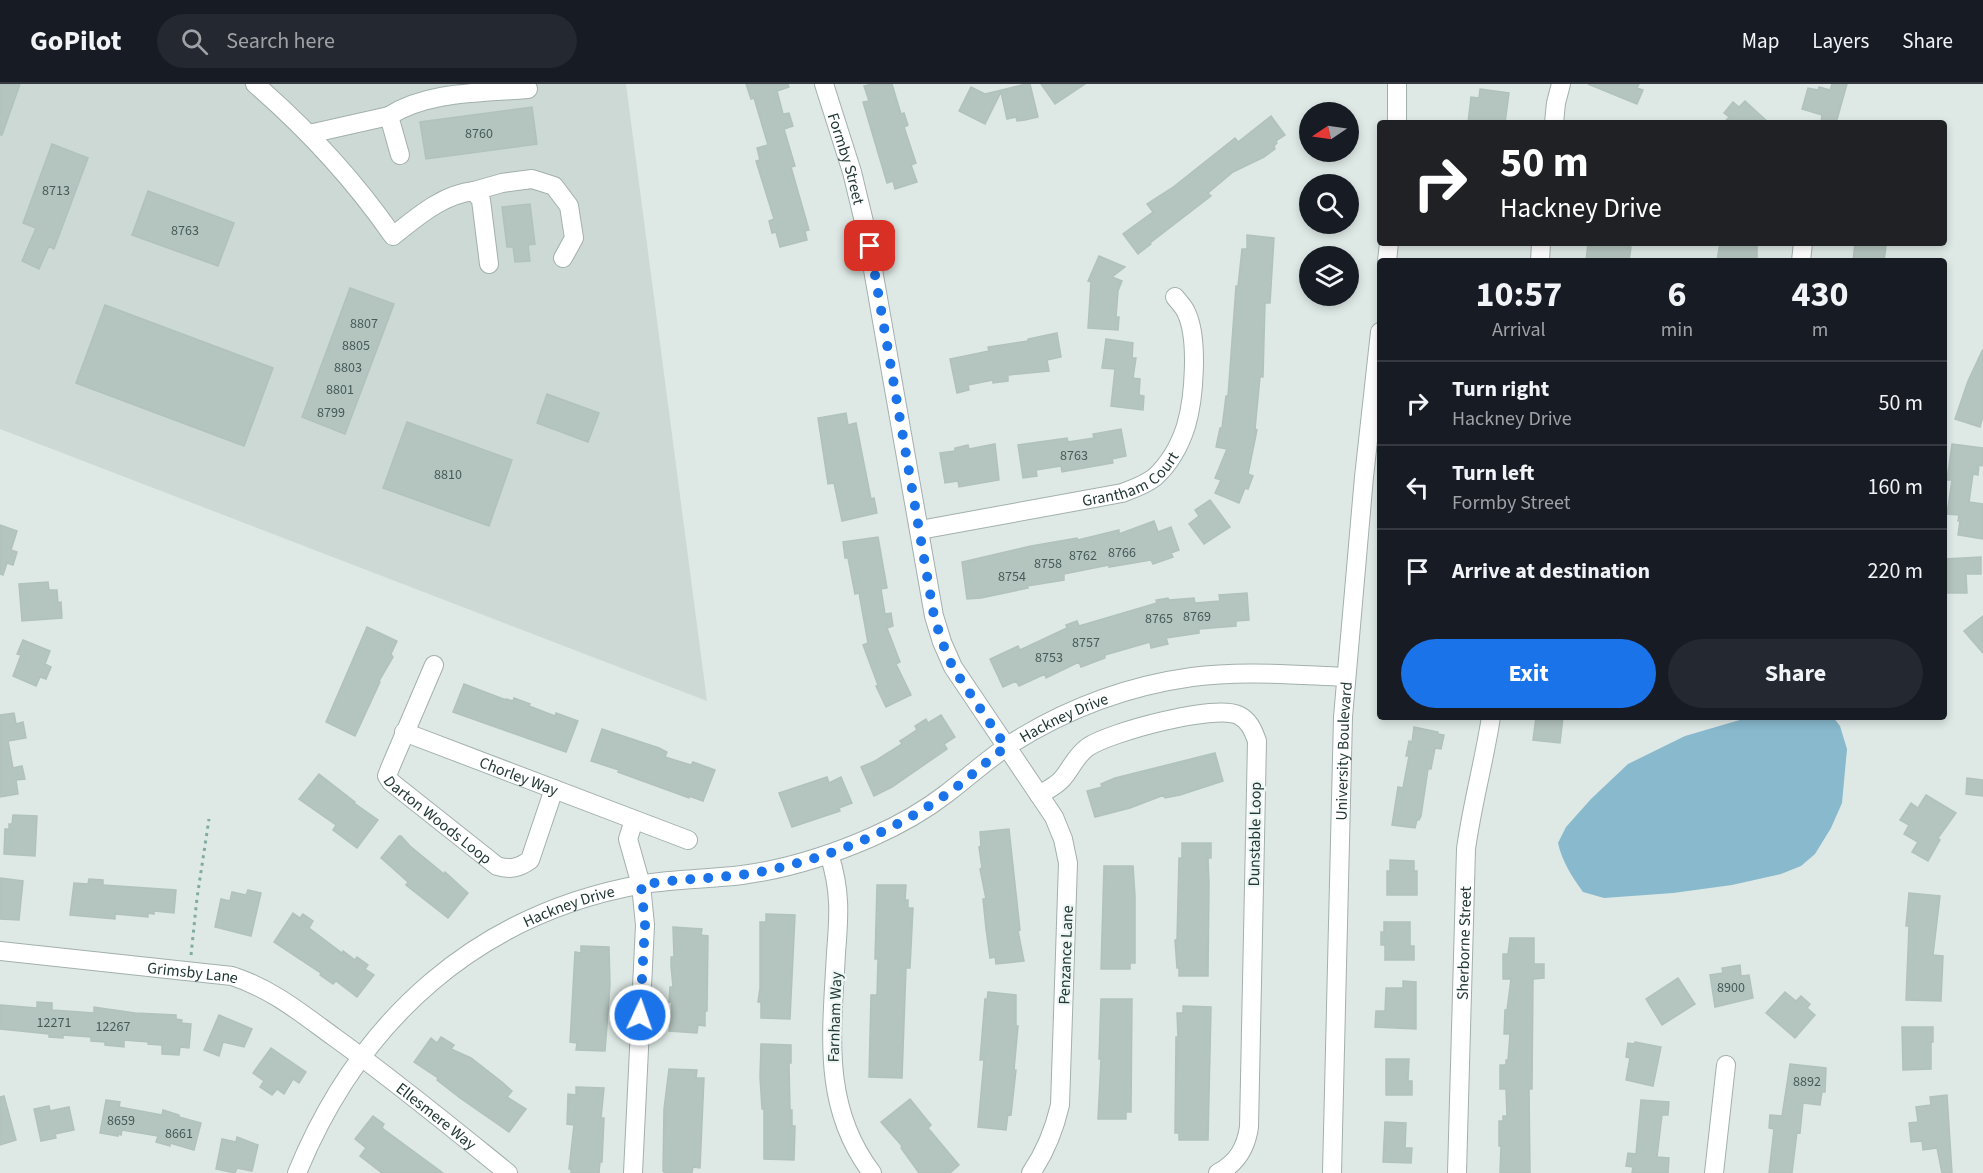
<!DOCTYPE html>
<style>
body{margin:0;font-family:"Source Sans 3",sans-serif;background:#242831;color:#f1f3f6;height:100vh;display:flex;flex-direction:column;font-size:22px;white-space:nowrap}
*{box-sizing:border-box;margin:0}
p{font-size:20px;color:#9ea1a6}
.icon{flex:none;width:33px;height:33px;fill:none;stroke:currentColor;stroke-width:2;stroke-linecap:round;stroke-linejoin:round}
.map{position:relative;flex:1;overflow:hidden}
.side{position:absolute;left:1377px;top:174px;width:570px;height:462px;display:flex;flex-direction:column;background:#171b24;border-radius:6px;box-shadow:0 3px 9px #0003}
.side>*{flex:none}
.banner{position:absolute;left:1377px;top:36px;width:570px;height:126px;border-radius:6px;box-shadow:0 3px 9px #0003;background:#202124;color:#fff;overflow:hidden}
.needle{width:39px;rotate:257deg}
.tools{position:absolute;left:1299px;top:18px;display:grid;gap:12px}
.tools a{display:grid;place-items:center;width:60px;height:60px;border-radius:50%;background:#171b24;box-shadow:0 3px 9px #0003;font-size:30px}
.pin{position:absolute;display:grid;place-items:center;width:51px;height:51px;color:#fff;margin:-26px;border-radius:12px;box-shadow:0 3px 9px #0006}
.me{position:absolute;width:66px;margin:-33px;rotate:3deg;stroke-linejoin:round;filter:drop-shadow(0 0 4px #0008)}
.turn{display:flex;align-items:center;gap:21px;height:126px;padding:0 24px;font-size:27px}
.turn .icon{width:78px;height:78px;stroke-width:2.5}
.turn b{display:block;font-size:42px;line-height:51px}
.eta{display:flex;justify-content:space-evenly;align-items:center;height:102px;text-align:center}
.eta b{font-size:36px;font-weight:700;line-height:42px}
.cta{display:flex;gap:12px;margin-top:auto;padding:12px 24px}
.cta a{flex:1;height:69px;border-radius:36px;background:#1a73e8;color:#fff;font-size:24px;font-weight:700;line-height:69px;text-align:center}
.cta a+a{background:#242831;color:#f1f3f6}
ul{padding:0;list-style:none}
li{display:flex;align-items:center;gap:18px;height:84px;padding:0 24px;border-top:2px solid #363941}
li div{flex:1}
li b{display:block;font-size:22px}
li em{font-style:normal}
header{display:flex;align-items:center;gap:36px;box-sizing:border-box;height:84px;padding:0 30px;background:#171b24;border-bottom:2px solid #363941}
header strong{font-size:28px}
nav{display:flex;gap:33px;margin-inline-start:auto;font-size:21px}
.search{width:420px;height:54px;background:#242831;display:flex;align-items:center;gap:15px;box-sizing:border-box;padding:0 21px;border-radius:33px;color:#9ea1a6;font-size:22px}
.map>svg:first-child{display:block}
.built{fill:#cdd9d5}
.water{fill:#88b9cd}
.building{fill:#b4c4bf;stroke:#b1c2bd;stroke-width:1.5}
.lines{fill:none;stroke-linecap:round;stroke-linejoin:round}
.minor-casing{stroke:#a2b0ad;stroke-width:20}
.path{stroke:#80aba3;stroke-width:3;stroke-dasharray:3 4.5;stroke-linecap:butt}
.minor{stroke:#fff;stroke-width:18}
.route{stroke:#1a73e8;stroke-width:10;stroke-dasharray:0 18}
.labels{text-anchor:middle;stroke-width:4.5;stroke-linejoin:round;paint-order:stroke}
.number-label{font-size:14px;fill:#465b58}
.street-label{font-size:16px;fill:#213835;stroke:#eef6f3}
</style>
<header>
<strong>GoPilot</strong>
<div class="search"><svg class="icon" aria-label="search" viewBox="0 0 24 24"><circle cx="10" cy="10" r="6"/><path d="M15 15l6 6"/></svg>Search here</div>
<nav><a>Map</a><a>Layers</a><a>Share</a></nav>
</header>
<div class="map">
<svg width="1983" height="1089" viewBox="0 0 1983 1089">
<rect width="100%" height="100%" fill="#dee9e6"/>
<path class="built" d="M0,0H626L707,617L0,345Z"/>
<path class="water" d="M1750,633H1833L1840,642L1847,665L1842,719L1831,744L1815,770L1801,782L1781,790L1732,801L1673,809L1604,814L1583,808C1572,793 1562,777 1558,759L1566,743L1591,715L1628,680L1685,652Z"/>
<path class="building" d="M0,0H20L2,51H0Z
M746,0H788L789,3L777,7L783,30L789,29L793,42L784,45L795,82L791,83L809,146L805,147L807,156L780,163L776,148L772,149L769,137L774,135L756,77L760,76L757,64L768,61L754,14L751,15Z
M872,0H892L901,30L904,29L908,41L904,43L916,79L911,81L917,98L895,105L893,97L887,99L863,18L869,17L864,2Z
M1026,0H1030L1038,33L1025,36L1017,37L1016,33L1007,35L1001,8L985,40L959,27L971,3L985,10Z
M1041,0H1085L1055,20Z
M1588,0H1639L1637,4L1643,6L1637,20Z
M1832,0H1847L1836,39H1821L1822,31L1802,25L1808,4L1818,6L1819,3L1830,6Z
M1480,5L1509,9L1505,39H1468L1471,13L1479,14Z
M1745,17L1769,39H1724L1729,33L1724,29L1733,18L1739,23Z
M532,23L537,60L426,75L420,38Z
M1271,32L1285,51L1276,57L1277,59L1274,62L1275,65L1264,73L1233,88L1208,109L1211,112L1150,159L1151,160L1138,170L1123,150L1153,128L1147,120L1172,104L1235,54L1238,58Z
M52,60L88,74L54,165L49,162L39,185L22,177L36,144L23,139Z
M148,107L234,139L218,182L132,151Z
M530,120L535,160L528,161L530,177L515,178L513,163H507L502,123Z
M1247,151L1274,154L1270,219H1265L1263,293H1260L1255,345L1257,346L1248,390L1253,392L1248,405L1245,404L1239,419L1215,409L1221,396L1215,394L1227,365L1216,363L1220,344H1222L1226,312H1228L1236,202H1238L1242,165H1247Z
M1588,159H1626V162L1631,163L1629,177H1586Z
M1720,159H1753L1757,161V177H1717Z
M1855,159L1886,162L1884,177H1853Z
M1099,172L1125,183L1112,193L1122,197L1118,207L1116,233H1119L1118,246L1088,244L1091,198L1088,197Z
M350,204L394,220L345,350L302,333Z
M105,221L273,284L244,362L76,299Z
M1057,249L1061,273L1047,276L1049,287L1008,291V297L993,299V296L968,301L969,306L957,309L950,275L989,267L988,263L1028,257V255Z
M1106,255L1133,259L1132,274H1136L1133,294L1140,295L1139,311L1144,312L1143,326L1111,322L1115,285L1102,284Z
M1983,265V333L1980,343L1955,335L1968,297Z
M547,310L599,329L588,358L537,339Z
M846,329L848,341L856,339L871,415L874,414L877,429L842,437L834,399L828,400L818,334Z
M407,338L512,376L489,442L383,404Z
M1121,345L1126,372L1112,375L1113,379L1062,388L1061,382L1036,386L1037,392L1023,394L1018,361L1067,354L1068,358L1094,354L1093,350Z
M995,360L999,396L959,403L958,397L945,399L940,369L955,367V364L968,361L969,365Z
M1952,360L1983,364V382L1979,381L1978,391L1973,390L1969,418L1983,420V455L1958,451L1960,437H1958L1959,431L1947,430L1952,396H1947Z
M1210,416L1230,443L1204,460L1189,440L1199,432L1195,426Z
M1154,437L1158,448L1171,443L1179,466L1171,469L1173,473L1153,480L1151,476L1109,483V481L1064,490V496L1027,502L1028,504L981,514L967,515L962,478L1031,462L1077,454L1078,456L1119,446V450Z
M0,441L17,447L11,466L17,468L13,481L7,479L3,491L0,490Z
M878,453L887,504L881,505L885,530L891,529L893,542L887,544L900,578L896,580L911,611L886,623L876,602L878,601L863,561L868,559L859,509L855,510L848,474H845L843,458Z
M1981,473V490H1966L1967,509H1944V475Z
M48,498L49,506H57L58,519L61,518L62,534L22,537L19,500Z
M1247,509L1249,536L1236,537V542L1199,545V549L1166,554L1168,560L1151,564L1150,558L1105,571V574L1081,583L1079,578L1046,594L1045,590L1019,602L1016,597L1003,603L990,575L1018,562L1020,566L1067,544L1066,541L1077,537L1079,542L1157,519L1156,516L1168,514L1169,516L1194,514L1195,519L1220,517L1219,511Z
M1983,532V569L1964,547Z
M367,543L397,557L391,570L393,573L379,597L380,598L355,652L326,638Z
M23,556L50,567L45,580L51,583L46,595L40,593L36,602L13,592L21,571L17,570Z
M464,600L506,616V615L513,617L514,614L530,620L529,622L555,632L556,629L578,637L566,668L453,628Z
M14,629L16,640L23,638L26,654L8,657L13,684L22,682L25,695L16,696L18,710L0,713V631Z
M941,631L955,653L944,660L947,665L892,703L874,712L861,683L875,677L902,660L900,657L917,646L915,642L926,635L928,639Z
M1536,633H1563L1560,659L1533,656Z
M1414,643L1438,648V650L1444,651L1441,665L1435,664L1431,685H1428L1421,732L1419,736H1417L1415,744L1392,741L1398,703L1403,704L1409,672H1406L1409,657L1412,658Z
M602,645L659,664L667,668L665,673L691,681L693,678L715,686L703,717L689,712V714L618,688L619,686L591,677Z
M1215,669L1223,697L1180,711L1165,714L1164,711L1130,724L1095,733L1087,707L1102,703L1101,700L1115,694Z
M319,690L355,718L354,719L378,736L357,764L333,746L336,741L299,715Z
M827,693L829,699L841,693L852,719L839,724L840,727L792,743L779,709Z
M1967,694L1983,696V712L1966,710Z
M1926,711L1956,729L1938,754L1940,756L1928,777L1912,768L1918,758L1904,750L1909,741L1900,736L1911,719L1918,724Z
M13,731L37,732L35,772L4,770L5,745H9V740H12Z
M1009,745L1020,846L1018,847L1024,877L996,880L995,873L990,874L986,845L983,815H986L980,785L982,784L979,763L981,762L980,748Z
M399,752H401L410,762L444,790L445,788L468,809L448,834L406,801L408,798L381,774Z
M1182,759H1211V774H1208L1209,799L1208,892H1179V884H1177L1175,856H1177L1179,774H1182Z
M1390,776L1414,777V787H1417V811H1387V787H1390Z
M1104,782H1133L1135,812V879H1130V885H1101Z
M0,794L23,797L19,836L0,835Z
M89,795L103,796V801L176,806L174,829L154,827V830L148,829V833L115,830V835L70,831L74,799L88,800Z
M877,801H906L905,816H908V824H913L910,884H906L902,994L869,993L871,911H877L878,875H875Z
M248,806L261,809L251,852L215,843L221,815L230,817L232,808L246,811Z
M1909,809L1940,812L1933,871L1943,872L1941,917L1906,916L1909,842H1906Z
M293,829L300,834L303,830L313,837L309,844L342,869L343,867L355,876L357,873L368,881L365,885L374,891L357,913L336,897L333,900L320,891L321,889L274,858Z
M766,830L795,831L790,935L761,934V918H758L760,904V838H766Z
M1384,838H1410V862H1414V876H1385V861H1381V848H1384Z
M673,843L702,845L701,851L708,852L707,927H705V942L698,941L697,949L669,947L672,918H669L670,903H673L671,882V873H674Z
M1510,854H1534V880H1544V894L1533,895L1532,1005H1529L1530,1089H1500L1501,1062H1499V1037H1503V1032H1507L1506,1005H1500V981H1506V976H1508L1510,950H1504L1505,926H1507L1511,895H1503V870H1508Z
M581,862L609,863L610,901L605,967L576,966L577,959L570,958L575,868L581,869Z
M1740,881L1741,892L1749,891L1753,914L1715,923L1710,891L1723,889L1722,884Z
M1678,894L1695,920L1662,941L1646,915Z
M1403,897L1416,898V945L1375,943L1376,927H1385L1386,904H1403Z
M988,908L1016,911V942H1018L1014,986H1016L1011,1031L1008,1030L1006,1046L978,1043L984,976H980L985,915L987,916Z
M1785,908L1796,917L1801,912L1810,920L1807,924L1815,931L1795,954L1766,929Z
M1101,915H1132L1131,1028H1126V1035H1098L1101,975H1099Z
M37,918L52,919V926L94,929V923L135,929L176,931V935L182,936L181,939L191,940L189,964L180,963L179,971L162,970V961L148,960L149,958L124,956V963L105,961V958L91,957V953L63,951V954L49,953V950L0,945V921L37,924Z
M1183,922L1211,923L1208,1056H1179V1049H1175L1176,953H1178L1177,929H1183Z
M219,931L252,945L244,963L223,958L219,972L204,966Z
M1902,943H1933V958H1931V985L1903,986Z
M441,953L454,961L451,965L471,974L502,998L512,1007L507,1013L526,1025L509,1048L460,1014L437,996L438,994L414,978L431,954L437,959Z
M1635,958L1661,963L1653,1002L1626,996L1630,974L1626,973L1628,959L1634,960Z
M761,960L791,961V979H789L790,1026H792V1042H795L794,1076L764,1075V1025H762L760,993Z
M271,964L306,988L299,999L293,995L284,1010L277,1005L272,1011L260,1003L264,997L253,989Z
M1386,975H1409L1408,997H1412V1011H1386Z
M1790,980L1826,984L1825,1008H1822L1820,1021L1803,1019L1800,1049L1797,1048L1792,1089H1769L1774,1045L1769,1044L1770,1031L1782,1032Z
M669,985L697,986L696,994H704L700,1084L693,1083L692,1089H665L663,1087L664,1025Z
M576,1003L604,1004L601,1034H604L602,1078H600L599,1089H571V1085H569L574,1041L567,1040L568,1010L576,1011Z
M1947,1011L1952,1089H1942L1937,1064L1923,1066L1922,1057L1911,1058L1909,1039L1918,1038L1916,1023L1931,1021L1930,1013Z
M4,1012L16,1056L0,1061V1013Z
M910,1015L931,1041L928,1044L959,1081L950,1089H919L901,1064L902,1062L881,1038Z
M106,1016L120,1018L119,1023L162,1031L163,1026L179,1031V1033L201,1039L194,1066L170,1059V1062L156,1058L158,1052L122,1046L121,1051L118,1050V1052L100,1049Z
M1641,1016L1669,1018L1668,1031H1662L1657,1073L1669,1074L1668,1089H1632L1633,1083L1626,1082L1628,1069L1636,1070Z
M49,1022L50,1027L69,1023L74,1046L55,1050L56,1054L41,1057L34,1025Z
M373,1032L384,1040L382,1044L443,1089H382L360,1072L366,1064L355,1055Z
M1385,1038L1406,1039L1405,1064H1412L1411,1079L1383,1078Z
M237,1053L258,1061L252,1087L237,1084L235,1089L216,1085L222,1055L236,1058Z"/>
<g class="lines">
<g class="minor-casing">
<g id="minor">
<path d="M255,0C307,45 354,96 393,152C417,133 443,110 474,107L481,116L489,180"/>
<path id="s1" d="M824,0L852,88L866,146L934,532L942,558L953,583L1054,733L1063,755L1068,779L1060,1021C1054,1047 1046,1067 1031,1089"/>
<path d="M389,32C428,7 482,9 528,5"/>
<path d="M1397,39V0"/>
<path d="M1554,39L1556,19L1561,0"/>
<path d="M309,50L389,32L400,71"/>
<path d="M474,107L502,99L532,95L554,102L569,122L574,154L563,174"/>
<path d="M1387,177L1389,159"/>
<path d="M1540,177L1541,159"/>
<path d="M1801,177L1803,159"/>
<path id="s2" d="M920,446L1122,409C1133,405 1145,401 1155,393C1169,380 1180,361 1186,342C1194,315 1199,254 1186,228C1184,223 1179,218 1175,213"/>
<path id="s3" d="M434,581L390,684L387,692L391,698L497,782C510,786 519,784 530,776L554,705"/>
<path id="s4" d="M404,648L688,756"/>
<path d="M1039,711C1047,706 1056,702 1062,695C1071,685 1076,671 1088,663C1110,648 1215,620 1238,631C1249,636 1253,646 1257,657L1249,1043C1246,1064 1237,1079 1218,1089"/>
<path d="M829,770C841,806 839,833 836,869C832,948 821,1022 872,1089"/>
<path id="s5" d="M0,867L232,892C272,905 301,929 334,953C394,996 451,1043 508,1089"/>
<path id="s6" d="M297,1089C360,935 478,829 644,800C676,795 710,795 742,791C787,785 831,771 872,753C897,742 924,727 946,710C967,694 987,676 1009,661C1064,626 1127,602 1192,593C1242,586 1295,591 1345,593"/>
<path d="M633,1089L645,841L641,801L628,755L634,736"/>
<path id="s7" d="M1332,1089L1343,633L1364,393L1380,248"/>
<path id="s8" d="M1457,1089L1466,765C1472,721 1484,678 1491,633"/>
<path d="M1714,1089L1726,981"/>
</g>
</g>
<path class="path" d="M191,871L197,814L209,735"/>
<use href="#minor" class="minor"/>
</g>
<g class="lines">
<path class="route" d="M640,931L645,841L641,801C680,794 720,795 760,788C825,775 886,751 941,714C964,699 984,679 1006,663L953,584L942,558L934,532L870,162"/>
</g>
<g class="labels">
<g class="number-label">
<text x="479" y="54">8760</text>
<text x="56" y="111">8713</text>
<text x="185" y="151">8763</text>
<text x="364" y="244">8807</text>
<text x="356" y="266">8805</text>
<text x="348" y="288">8803</text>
<text x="340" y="310">8801</text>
<text x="331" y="333">8799</text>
<text x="1074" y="376">8763</text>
<text x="448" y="395">8810</text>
<text x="1122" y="473">8766</text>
<text x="1083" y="476">8762</text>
<text x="1048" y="484">8758</text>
<text x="1012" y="497">8754</text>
<text x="1197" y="537">8769</text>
<text x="1159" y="539">8765</text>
<text x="1086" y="563">8757</text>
<text x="1049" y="578">8753</text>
<text x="1731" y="908">8900</text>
<text x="54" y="943">12271</text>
<text x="113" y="947">12267</text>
<text x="1807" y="1002">8892</text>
<text x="121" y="1041">8659</text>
<text x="179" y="1054">8661</text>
</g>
<g class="street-label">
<text dy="6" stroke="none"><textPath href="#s1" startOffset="78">Formby Street</textPath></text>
<text dy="6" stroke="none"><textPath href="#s2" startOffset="219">Grantham Court</textPath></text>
<text dy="6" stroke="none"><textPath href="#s6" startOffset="934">Hackney Drive</textPath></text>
<text dy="6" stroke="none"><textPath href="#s7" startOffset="422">University Boulevard</textPath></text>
<text dy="6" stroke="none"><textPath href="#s4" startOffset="123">Chorley Way</textPath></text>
<text dy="6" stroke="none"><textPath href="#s3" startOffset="188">Darton Woods Loop</textPath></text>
<text transform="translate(1254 750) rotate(-89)" y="6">Dunstable Loop</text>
<text dy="6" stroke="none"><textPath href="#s6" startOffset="394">Hackney Drive</textPath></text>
<text dy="6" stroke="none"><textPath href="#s8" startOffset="230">Sherborne Street</textPath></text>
<text transform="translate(1065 871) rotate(-88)" y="6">Penzance Lane</text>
<text dy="6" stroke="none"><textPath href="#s5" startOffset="194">Grimsby Lane</textPath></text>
<text transform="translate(834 933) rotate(-88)" y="6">Farnham Way</text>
<text dy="6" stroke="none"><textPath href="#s5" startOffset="482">Ellesmere Way</textPath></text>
</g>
</g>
</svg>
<div class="tools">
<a><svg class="needle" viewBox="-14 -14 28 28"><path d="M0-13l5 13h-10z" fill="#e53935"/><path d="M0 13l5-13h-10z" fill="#9ea1a6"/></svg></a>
<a><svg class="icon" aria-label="search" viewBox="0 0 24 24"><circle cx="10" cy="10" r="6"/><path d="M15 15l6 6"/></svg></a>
<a><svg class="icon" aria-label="layers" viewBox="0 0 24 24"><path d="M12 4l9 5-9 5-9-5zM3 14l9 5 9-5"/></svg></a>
</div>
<div class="pin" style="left:870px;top:162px;background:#d93025"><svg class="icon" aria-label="arrive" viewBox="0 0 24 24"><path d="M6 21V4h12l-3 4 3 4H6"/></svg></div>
<svg class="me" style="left:640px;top:931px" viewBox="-20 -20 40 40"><circle r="17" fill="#1a73e8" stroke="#fff" stroke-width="3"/><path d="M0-11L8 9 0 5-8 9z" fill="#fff"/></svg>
<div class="banner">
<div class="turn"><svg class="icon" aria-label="right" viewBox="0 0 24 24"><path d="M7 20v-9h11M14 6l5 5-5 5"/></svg><div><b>50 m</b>Hackney Drive</div></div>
</div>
<section class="side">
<div class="eta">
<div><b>10:57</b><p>Arrival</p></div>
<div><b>6</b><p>min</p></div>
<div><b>430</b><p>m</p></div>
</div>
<ul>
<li><svg class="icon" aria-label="right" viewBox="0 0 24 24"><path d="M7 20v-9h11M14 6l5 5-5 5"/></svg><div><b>Turn right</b><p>Hackney Drive</p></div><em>50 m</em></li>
<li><svg class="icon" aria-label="left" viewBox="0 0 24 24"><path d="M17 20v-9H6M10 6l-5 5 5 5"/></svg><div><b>Turn left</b><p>Formby Street</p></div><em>160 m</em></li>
<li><svg class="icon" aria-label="arrive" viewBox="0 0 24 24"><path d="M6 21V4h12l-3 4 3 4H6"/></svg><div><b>Arrive at destination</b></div><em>220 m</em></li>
</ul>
<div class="cta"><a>Exit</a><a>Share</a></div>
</section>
</div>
